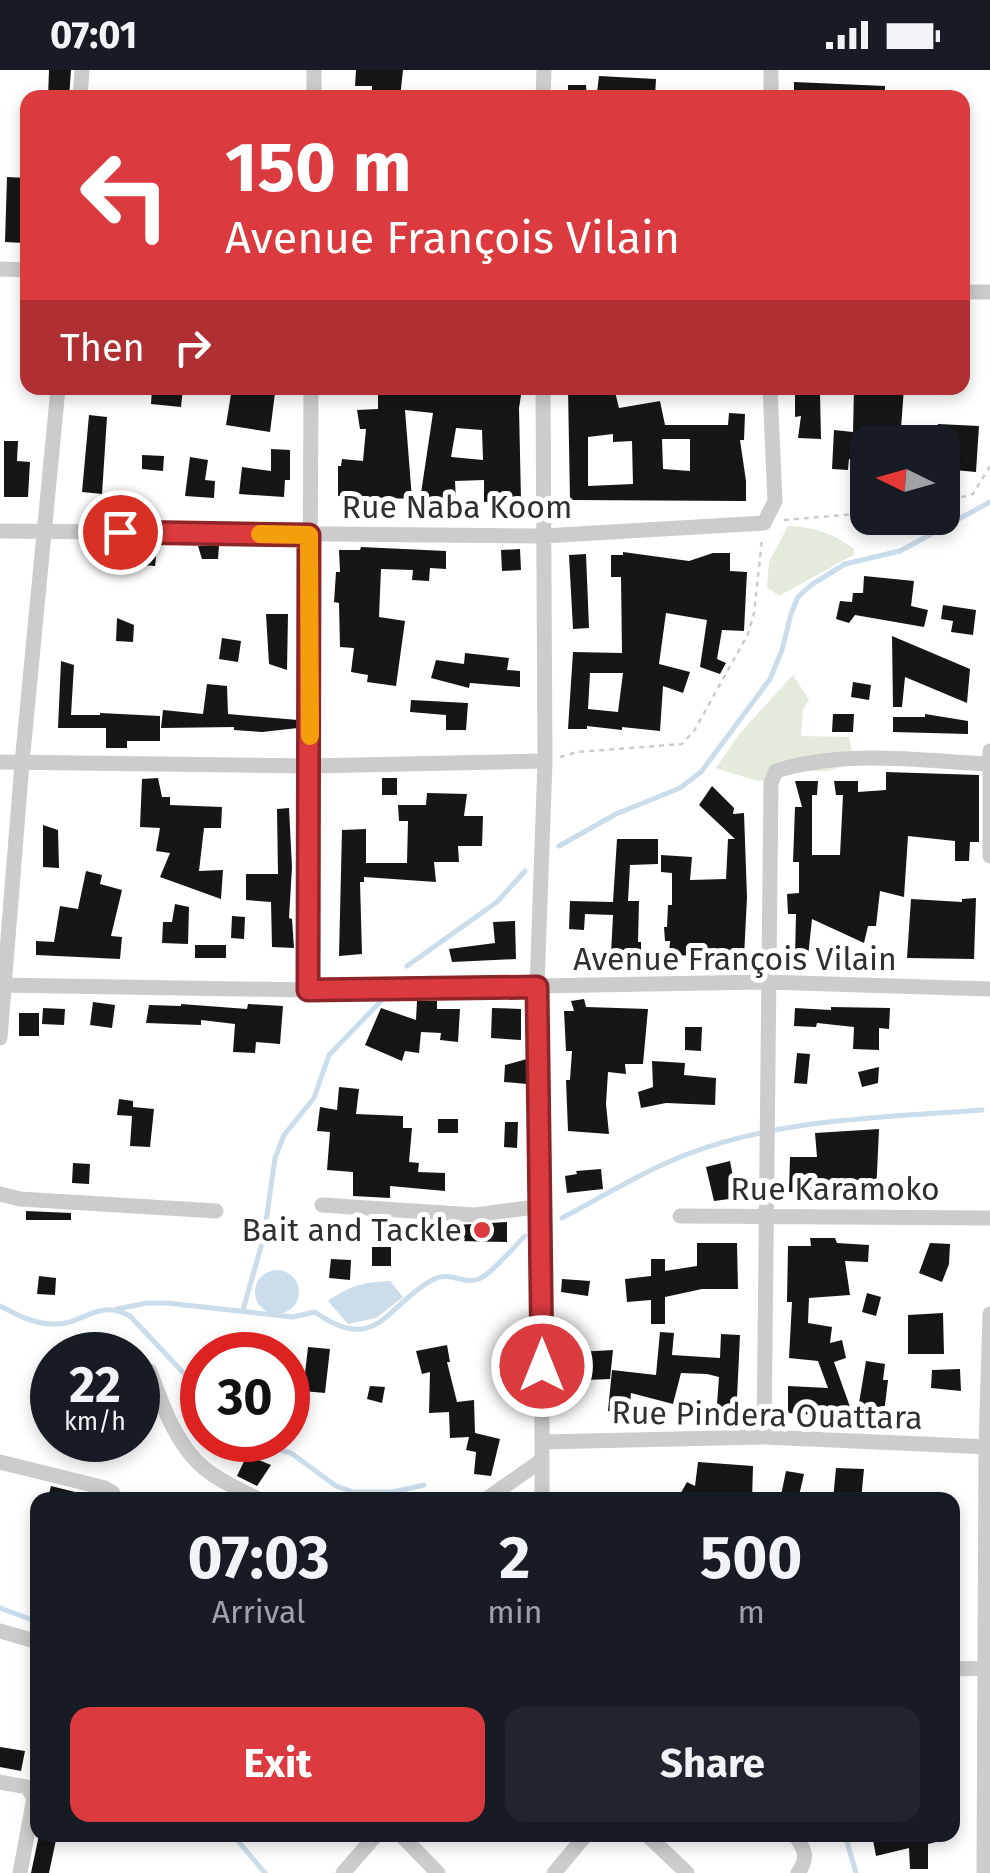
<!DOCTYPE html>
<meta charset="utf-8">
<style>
body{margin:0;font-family:"Fira Sans",sans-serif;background:#20242c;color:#f1f3f6;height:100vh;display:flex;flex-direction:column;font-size:38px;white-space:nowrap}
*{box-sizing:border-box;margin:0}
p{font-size:32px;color:#9ea1a6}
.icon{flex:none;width:55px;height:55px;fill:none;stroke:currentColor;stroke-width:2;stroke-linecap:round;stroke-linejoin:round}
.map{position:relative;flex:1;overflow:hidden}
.side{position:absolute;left:30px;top:1422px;width:930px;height:350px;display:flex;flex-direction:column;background:#171b24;border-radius:20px;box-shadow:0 5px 15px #0003}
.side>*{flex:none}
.hud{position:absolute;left:20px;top:20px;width:950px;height:305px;border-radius:20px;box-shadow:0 5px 15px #0003;background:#db3b3f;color:#fff;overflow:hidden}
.needle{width:65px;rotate:275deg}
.fabs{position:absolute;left:850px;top:355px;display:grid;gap:20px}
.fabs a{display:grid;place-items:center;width:110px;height:110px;border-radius:20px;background:#171b24;box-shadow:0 5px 15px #0003;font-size:50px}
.speed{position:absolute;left:30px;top:1262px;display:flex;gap:20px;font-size:50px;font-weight:700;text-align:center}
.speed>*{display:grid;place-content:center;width:130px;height:130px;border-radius:50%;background:#171b24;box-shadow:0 5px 15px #0003;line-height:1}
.speed small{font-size:25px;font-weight:400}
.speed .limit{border:15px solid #d22;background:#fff;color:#111}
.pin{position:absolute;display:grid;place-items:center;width:85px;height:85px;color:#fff;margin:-42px;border:5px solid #fff;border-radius:50%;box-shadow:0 2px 10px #0007}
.me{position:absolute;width:110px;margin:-55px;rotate:0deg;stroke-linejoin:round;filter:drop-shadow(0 0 8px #0008)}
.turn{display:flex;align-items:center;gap:35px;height:210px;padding:0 40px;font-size:45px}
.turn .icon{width:130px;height:130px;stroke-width:2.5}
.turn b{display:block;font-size:70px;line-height:85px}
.then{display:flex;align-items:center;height:95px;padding:0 40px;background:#0003;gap:20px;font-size:38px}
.eta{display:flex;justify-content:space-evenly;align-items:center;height:170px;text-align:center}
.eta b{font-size:60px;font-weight:700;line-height:70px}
.button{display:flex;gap:20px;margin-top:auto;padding:20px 40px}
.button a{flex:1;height:115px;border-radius:20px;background:#db3b3f;color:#fff;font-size:40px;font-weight:700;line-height:115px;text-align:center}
.button a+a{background:#20242c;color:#f1f3f6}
.status{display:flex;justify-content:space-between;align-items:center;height:70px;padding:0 50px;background:#171b24;direction:ltr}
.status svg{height:28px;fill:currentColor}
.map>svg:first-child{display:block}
.green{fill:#e4ebdd}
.water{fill:#cbdcea}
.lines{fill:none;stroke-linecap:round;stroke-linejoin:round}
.stream{stroke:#cbdcea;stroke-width:5}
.building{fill:#161616;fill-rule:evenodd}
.path{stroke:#ccc;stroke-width:2.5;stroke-dasharray:5 5;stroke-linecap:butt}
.minor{stroke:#ccc;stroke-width:15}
.route-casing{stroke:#8e2629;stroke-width:25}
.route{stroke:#db3b3f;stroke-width:18}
.slow{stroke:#f59e0b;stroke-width:18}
.poi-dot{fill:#db3b3f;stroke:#fff;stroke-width:4}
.labels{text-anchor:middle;stroke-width:10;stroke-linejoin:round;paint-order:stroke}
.street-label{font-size:32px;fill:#2f2f2f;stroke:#fff}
.poi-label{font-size:32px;fill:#2f2f2f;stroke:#fff;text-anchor:end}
</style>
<div class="status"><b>07:01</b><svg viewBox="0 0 49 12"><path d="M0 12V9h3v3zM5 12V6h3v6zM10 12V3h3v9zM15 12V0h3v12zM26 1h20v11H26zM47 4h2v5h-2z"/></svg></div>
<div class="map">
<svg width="990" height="1803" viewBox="0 0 990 1803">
<rect width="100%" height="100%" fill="#fff"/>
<path class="green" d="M788,456C811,456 837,465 854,479L855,484L779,526L767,517L769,492Z
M793,605L809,630L803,640L801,666L849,667L854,693L828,701H793L775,710L757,711L716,698L740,663Z"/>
<path class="water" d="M255 1222a22 22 0 1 1 44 0a22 22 0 1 1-44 0Z
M390,1211L403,1227L376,1248L348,1254L328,1231C348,1216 365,1212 390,1211Z"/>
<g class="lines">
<path class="stream" d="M559,776L616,744L680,718L701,702L770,609L782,580L791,544L798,527L811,515L845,494L900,481L990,432
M407,896L497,832L525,801
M562,1148C602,1127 642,1102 685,1085C777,1049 884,1047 982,1040
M0,1236C17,1245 34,1254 53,1254C85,1255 96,1228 130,1246L192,1312L202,1343
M117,1239L147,1233H167L293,1247L315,1242C378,1287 387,1233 434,1209C450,1201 464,1215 479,1209C495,1201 512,1178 525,1166
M243,1240L264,1166L275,1088L284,1065L314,1028L329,985L381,931
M242,1370L291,1383L336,1416L353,1422H393L424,1415
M0,1538L38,1552
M233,1765L265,1803
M845,1765L856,1803"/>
</g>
<path class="building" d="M49,0H71L69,28H48Z
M356,0H403L400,28H372V16H355Z
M599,6L656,9L655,27L597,23Z
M794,12L885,16V28H794Z
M568,15H586L587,28H568Z
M7,107L28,108L24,173L5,172Z
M152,318H183L181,337L151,334Z
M232,318L275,323L270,362L226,355Z
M378,318H464L501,323V318L522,319L519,338L521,430L484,432V410L455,411L456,431L420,430L433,343L405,340L412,429L338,426V396H341L342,389L363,391L366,359H360L357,340L378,339ZM456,358L482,360L483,390L451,387Z
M568,318H584V325L614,318L619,338L660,331L665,355H728L729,343L745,344L744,370H740L746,411V431L570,430ZM613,364V372L632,371L633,414L588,416V367ZM662,369H690V401L663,399Z
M854,318H904L900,372H859L857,390L849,389L848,400L832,399L834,360L853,362Z
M795,323H820L821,369L798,368L801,346L795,347Z
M89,345L107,347L102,424L82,422Z
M938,354L979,356L976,402L954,400L955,383L942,382V372H937Z
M4,371H18L17,391L30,392L28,427H4Z
M271,379L290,380V410H285L284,427L239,424L242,397L271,401Z
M142,385L164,386L163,401L142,399Z
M190,387L208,390L205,410L215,411L214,428L185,426Z
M104,476L157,478L155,496L103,492Z
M198,476H219L218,489H202Z
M361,477L446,481V499L430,498L429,511L412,510L413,500L381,499L379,547L405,551L396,616L367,612L368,605L351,602L354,578L340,577L339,533L334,532L336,502H340L339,480H360Z
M520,479L521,500L502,501L501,480Z
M623,482L689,491L713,483H730V501L747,502L744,561L722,560L717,589L726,593L720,604L700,597L707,550L666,543L659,594L690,602L683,623L663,616L660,661L622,657V660L587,656V659H568L573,582L622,583L621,507H611V485H623ZM590,603H623L618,642L588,639Z
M586,484L589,558L573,559L569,485Z
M864,506L914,511L911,536L928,540L924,557L855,545L849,553L836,549L840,531L852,532L853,523H863Z
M943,535L976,540L973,565L951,562L953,551L941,549Z
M266,544H288L287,600L269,594Z
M117,548L134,555L133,572L116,571Z
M892,566L970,599L967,633L905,607L902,637H893Z
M222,568L241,571L238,592L219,589Z
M465,583L509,588L507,600L520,601V617L470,613L469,618L431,608L436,590L464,594Z
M61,591L74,595L71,645H100V643L160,646V671H127V678H106V658H58Z
M853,612L871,615L869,630L851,627Z
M207,614L227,616L228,644L298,650V658L262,662L234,660V657L161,658L163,640L203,644Z
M411,630L468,633L466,660H446V645L410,642Z
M833,644H854L853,662H832Z
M925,644L968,651V664L893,662V647H925Z
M886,702L979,705V772H970L969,791H955V771L908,766L904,827L880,821L876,856H868L864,873L812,849L808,887H795L796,844H788L787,824L799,823V792H793L795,737H802L795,711H818L817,725H812V785H840L843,725H836L834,711H858V722L886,720Z
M158,708L162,727H170V735L222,737L221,758H204L199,801L223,800L221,829L160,807L170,783L156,781L160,758L140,757L142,709Z
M382,708H397V725H382Z
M712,716L734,738L733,744L744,743L747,827L744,887L669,885L670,871H665L664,857H667L668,835H672V803L661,802V785L692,787L690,810L726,809L728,769H735L699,735Z
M427,723L467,724L464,746H483L482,776H458L459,792H434L436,812L364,807V812H360L362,884L339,886L342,760L366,759V793H407L408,751H399L398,735H426Z
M289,738L292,797L289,848L292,849L294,878L272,877L271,832L246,830V804H278L277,739Z
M43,755L58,760L59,798L43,797Z
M617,769H658V794L630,795L628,831H639L638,872H641V885L611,884L613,845L585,844L584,860L569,859L570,831L613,832Z
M86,801L102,805L100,814L122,820L111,866L122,867L120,889L36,885V871L54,872L60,836L78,839Z
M976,828L974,889L907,888L911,829L962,832V829Z
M175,834L189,837L188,874L162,873L163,852H172Z
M232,846L245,847L244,869L231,868Z
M515,851L516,889L452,892L449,879L495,873L493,852Z
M195,875H226V888H195Z
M584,929L586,937L648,939L643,994H625L626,1004L608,1002L606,1034L609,1064L568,1061L566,1010H570L572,981H566L564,941H574L571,931Z
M417,931H437V939H460L458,972L440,970L441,963L421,962L419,983L405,981L402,991L365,975L381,938L416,950Z
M93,932L115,935L112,958L90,955Z
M181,934L247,939L248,934L283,936L280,974L256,972L255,983L233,982L235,954L201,950V955L146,953L149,935L181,936Z
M831,937L890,938L889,959L879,958V980L853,979L854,957L817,953L816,957L794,956L795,938L831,940Z
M43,938L65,939L64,955L42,954Z
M492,938L521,939V970L491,968Z
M19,943H39V966H19Z
M685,957H702L701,981L685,980Z
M797,983L810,984L807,1014L794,1013Z
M527,989V1014L504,1012L505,995Z
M652,991L685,993L684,1005L716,1008L715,1035L666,1033L641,1038L638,1022L653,1017Z
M879,997L878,1013L862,1017L858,1002Z
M339,1017L359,1019L356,1044L403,1046V1058H412L409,1092L419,1093L418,1102L445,1103V1121L390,1116V1128L353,1126V1102L327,1100L330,1062L317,1061L320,1037L337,1040Z
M119,1029L133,1031V1037L154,1039L150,1077L130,1076L132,1046L117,1045Z
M438,1049H458V1063H438Z
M505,1052H518L517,1078L504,1077Z
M879,1059L876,1125L789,1122L790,1087H817L815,1063Z
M730,1091L737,1128L714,1131L706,1097Z
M73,1093L90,1094L89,1114L72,1113Z
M601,1099L603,1119L567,1123L565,1106L577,1104L576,1101Z
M26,1141L71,1143V1150H26Z
M315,1152L339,1155L336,1172L313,1169Z
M507,1152V1172L456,1171V1155Z
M810,1168H835L837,1173L869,1175L868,1192L845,1191L850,1225L809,1228L808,1253L832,1257L830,1273L842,1270L846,1288L834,1292L854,1348L788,1343V1316L828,1318L818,1291L789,1288L792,1232H787L788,1176H811Z
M697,1173H737L738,1219H702L665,1227V1254H651V1230L627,1232L625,1209L651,1206V1189H665V1201L697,1196Z
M930,1173L950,1174L949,1194L942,1212L919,1203Z
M372,1177H391V1196H372Z
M331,1189L351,1190L350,1210L329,1208Z
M39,1206L56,1208L55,1225L37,1224Z
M562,1209L590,1211L588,1226L561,1222Z
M867,1223L881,1227L876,1246L862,1242Z
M943,1243L944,1284H908V1245Z
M660,1262L674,1263L672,1285L720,1288L721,1264L740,1265L736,1349L716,1348L719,1307L707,1304L681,1303L673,1334L631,1323L629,1343L608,1341L612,1300L656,1305Z
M447,1275L450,1292H447L457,1332L474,1330L475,1363L500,1369L491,1406L474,1404L476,1382L466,1380L469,1367L450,1368L449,1342L429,1343L430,1302L422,1304L416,1281Z
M308,1277L330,1279L325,1323L303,1321Z
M613,1280L610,1309L561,1311L560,1283Z
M866,1291L885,1294L883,1310H888L883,1352L856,1351Z
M960,1299L961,1321L931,1318L932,1300Z
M370,1316L385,1317L382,1333L367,1329Z
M247,1385L271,1395L257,1416L237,1406Z
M698,1392L753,1396L752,1430H677L687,1412L695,1416Z
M836,1398L864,1399L861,1430H833Z
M786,1401L804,1404L798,1430H780Z
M51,1416L99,1428V1430H58L48,1427Z
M0,1677L25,1681L21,1701L0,1697Z
M39,1765H57L49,1803H31Z
M872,1765H943L944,1770L928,1774V1799H910L909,1778L876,1786Z"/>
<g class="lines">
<path class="path" d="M942,433L973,424L990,396
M784,450L868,443
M560,687L577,682L682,674L694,661L748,564L754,543L762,470"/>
<path class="minor" d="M80,28L82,0
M314,28V0
M543,28L544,0
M771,28V0
M0,199L28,200
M962,222H990
M0,461L543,466L764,453L775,431L770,318
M990,681V786
M0,692L310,696L545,691
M0,915L308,920L767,912L990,919
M308,920L311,318
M0,968L22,693L58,318
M0,1124L20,1129L216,1141
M322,1135L475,1145L542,1136
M680,1146L990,1148
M150,1301C162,1334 176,1375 204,1398C220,1412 242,1420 260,1430
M764,1367L771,713L776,701C843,679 921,691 990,694
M542,1372L764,1367L990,1377
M0,1392L105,1418L113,1423L114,1430
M485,1430L542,1390
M542,1430V1136L537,917L545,691L543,318
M0,1561L38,1572
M952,1599L990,1598
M0,1712L27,1717L34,1728L20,1803
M401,1765L438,1803
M647,1765L687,1803
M795,1765C805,1780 809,1787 798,1803
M343,1803L376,1765
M554,1803L586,1765
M984,1803L986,1377L990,1244"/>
</g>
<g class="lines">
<g class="route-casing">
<path id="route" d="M120,462L309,465L308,920L537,917L542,1296"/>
</g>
<use href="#route" class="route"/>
<path class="slow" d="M260,464L309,465L310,666"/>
</g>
<circle class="poi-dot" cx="482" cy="1160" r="10"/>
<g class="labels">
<g class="street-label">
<text x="457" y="448">Rue Naba Koom</text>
<text x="735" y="900">Avenue François Vilain</text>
<text x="835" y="1130">Rue Karamoko</text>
<text transform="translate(767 1345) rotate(1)" y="11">Rue Pindera Ouattara</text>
</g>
<g class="poi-label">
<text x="462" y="1171">Bait and Tackle</text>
</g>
</g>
</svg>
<div class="fabs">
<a><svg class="needle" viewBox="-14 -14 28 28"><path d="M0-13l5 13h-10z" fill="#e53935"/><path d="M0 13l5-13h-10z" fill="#9ea1a6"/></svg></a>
</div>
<div class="speed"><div>22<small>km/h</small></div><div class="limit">30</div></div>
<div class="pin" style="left:120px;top:462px;background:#d93025"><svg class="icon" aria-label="arrive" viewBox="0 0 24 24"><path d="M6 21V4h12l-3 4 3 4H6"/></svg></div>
<svg class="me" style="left:542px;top:1296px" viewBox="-20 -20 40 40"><circle r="17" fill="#db3b3f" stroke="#fff" stroke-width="3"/><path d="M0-11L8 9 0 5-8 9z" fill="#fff"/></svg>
<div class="hud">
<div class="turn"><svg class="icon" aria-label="left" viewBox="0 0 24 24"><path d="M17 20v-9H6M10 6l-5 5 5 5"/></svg><div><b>150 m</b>Avenue François Vilain</div></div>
<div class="then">Then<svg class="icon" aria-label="right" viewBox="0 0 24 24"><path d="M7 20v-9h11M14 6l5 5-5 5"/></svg></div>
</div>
<section class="side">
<div class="eta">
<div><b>07:03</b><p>Arrival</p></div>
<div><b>2</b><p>min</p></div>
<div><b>500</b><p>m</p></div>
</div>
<div class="button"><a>Exit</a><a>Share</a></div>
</section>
</div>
